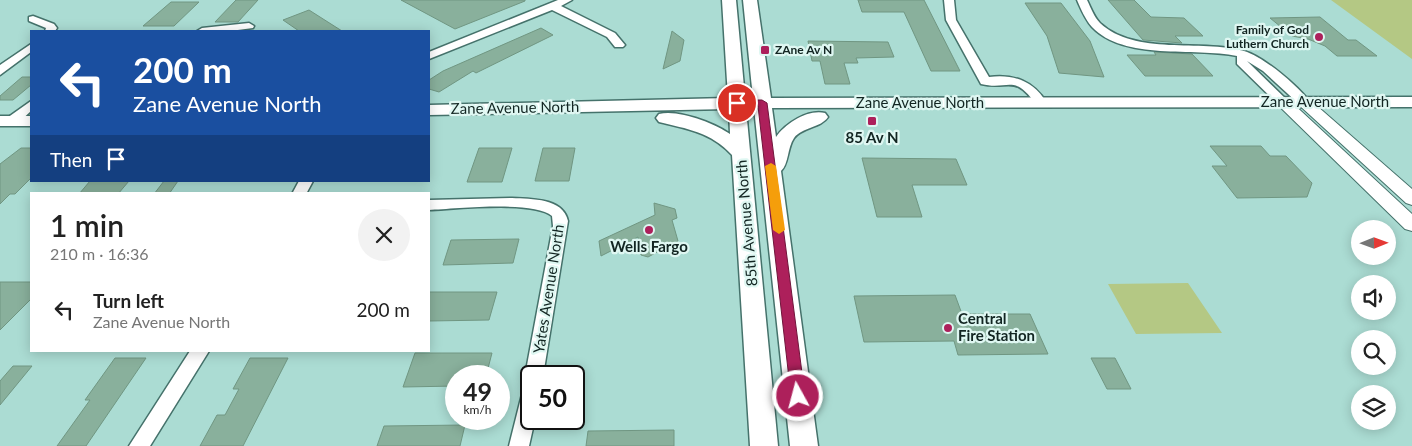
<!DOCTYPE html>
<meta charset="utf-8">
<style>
body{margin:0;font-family:Lato,sans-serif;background:#f2f2f2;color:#222;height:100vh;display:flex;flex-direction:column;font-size:19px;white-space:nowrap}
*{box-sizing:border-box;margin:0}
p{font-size:16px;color:#767676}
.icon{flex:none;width:28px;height:28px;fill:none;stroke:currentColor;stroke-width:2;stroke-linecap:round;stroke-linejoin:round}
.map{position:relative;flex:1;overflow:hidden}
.panel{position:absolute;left:30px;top:192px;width:400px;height:160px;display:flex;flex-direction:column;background:#fff;border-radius:0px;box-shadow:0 2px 12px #0003}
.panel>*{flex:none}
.banner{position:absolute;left:30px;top:30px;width:400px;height:152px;border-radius:0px;box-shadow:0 2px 12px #0003;background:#1a4fa0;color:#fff;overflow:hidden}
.needle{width:32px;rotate:89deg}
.fabs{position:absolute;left:1351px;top:220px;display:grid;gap:10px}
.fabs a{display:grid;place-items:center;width:45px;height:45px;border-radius:50%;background:#fff;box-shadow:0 2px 12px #0003;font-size:25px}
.speed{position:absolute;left:445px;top:365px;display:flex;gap:10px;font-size:25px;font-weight:700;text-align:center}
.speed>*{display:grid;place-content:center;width:65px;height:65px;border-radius:50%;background:#fff;box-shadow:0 2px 12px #0003;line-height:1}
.speed small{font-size:12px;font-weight:400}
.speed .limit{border:2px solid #111;border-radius:8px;background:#fff;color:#111}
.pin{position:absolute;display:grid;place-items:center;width:42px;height:42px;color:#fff;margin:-21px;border:2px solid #fff;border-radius:50%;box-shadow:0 1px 5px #0007}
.me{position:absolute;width:55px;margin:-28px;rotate:353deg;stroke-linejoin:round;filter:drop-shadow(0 0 4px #0008)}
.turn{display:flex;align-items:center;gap:18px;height:105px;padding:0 20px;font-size:22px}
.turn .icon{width:65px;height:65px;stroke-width:2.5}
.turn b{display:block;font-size:35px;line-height:42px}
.then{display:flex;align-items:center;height:48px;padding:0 20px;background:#0003;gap:10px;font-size:19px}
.round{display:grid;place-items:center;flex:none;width:52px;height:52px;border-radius:26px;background:#f2f2f2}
.headline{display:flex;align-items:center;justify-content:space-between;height:85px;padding:0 20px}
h1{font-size:30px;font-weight:600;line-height:38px}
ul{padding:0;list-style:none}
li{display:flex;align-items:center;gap:15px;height:65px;padding:0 20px}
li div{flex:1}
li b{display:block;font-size:19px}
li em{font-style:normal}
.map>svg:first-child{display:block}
.green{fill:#b4c884}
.building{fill:#89b09c;stroke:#709682}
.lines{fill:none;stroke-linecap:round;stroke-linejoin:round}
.minor-casing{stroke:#45726b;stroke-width:3}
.tertiary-casing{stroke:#45726b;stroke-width:2}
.secondary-casing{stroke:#45726b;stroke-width:3}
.minor{fill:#fff;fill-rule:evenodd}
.tertiary{fill:#fff;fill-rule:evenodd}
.secondary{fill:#fff;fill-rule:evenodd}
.route{fill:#ad205b;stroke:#70153b}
.slow{fill:#f59e0b}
.poi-dot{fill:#ad205b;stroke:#dff7f2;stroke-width:2}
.labels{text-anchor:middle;stroke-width:4.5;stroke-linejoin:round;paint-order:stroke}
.far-poi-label{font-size:12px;font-weight:bold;fill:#122522;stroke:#dff7f2;text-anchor:end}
.street-label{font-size:15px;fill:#122522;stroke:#dff7f2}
.poi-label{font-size:15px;font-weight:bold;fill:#122522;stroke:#dff7f2}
</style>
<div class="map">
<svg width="1412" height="446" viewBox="0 0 1412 446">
<rect width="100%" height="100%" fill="#abdcd3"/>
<path class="green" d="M1331,0H1412V59Z
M1188,283L1222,333L1136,334L1108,284Z"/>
<path class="building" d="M236,0H258L238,22H215Z
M401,0H525V1L455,29Z
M858,0H924L960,71H931L904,12H862Z
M1108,0H1134L1151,17L1184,18L1203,36H1175L1182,43L1143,40Z
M171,2H199L174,26H143Z
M1025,3H1061L1090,41L1104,77L1059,73L1047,36Z
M309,10L342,31H299L283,20Z
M1320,17L1348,40H1356L1377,56H1337L1325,46L1308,39L1292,36L1270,18Z
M541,28L553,35L476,73L473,71L439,92L429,89V80L443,71Z
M672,31L684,40L680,61L663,69Z
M808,41L888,42L894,57L856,58L858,63H844L850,84H825L820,61H812Z
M1154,52L1192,54L1213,76H1145L1127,55H1156Z
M22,77H31V85L13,100H0V96Z
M1210,146H1261L1270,156H1286L1312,183L1307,197L1237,198L1212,166H1227Z
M21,148H31V178L15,194H10L0,204V164Z
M479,148H512L502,182H467Z
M543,148H575L569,181H535Z
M862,158L956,159L967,185H912L922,217H877Z
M90,181H129L118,194H79Z
M164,181H178L169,194H154Z
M654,203L675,209L677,218L672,220L678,241L648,257L641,255L638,237L601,256L599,241L655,215Z
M519,239L513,263L443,265L451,240Z
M0,282H31V299L0,330Z
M429,292H497L489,320L429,321Z
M955,295L962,314H1030L1048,354L958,355L954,341L864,342L854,296Z
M415,353H492L486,376H456V386L403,387Z
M115,358H146L86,446H57L90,400H85Z
M250,358H288L243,446H200L217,415H225L239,389H233Z
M1091,358H1115L1131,389H1107Z
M13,366H32L0,405V381Z
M465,425L460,446H377L384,426Z
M674,430V446H586L588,431Z"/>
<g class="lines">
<g class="minor-casing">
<path id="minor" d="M558,0H572L561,6L615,33L625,45L623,47H615L607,37L552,10L429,59V52Z
M944,0H954L956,20L989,77C1015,74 1033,81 1047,103L1045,106H1037C1014,72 1009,91 981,84L946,20Z
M1077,0H1087C1091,8 1094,17 1100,23C1135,56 1201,39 1244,51C1264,57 1297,85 1310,102L1308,105H1300L1263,71L1247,61L1289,102L1287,105H1279L1237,64V56C1194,47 1124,61 1092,27C1085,19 1081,9 1077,0Z
M33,16L54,24L57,28L55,31H45L46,28L29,21V17Z
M249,23L254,26L253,28L230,31H197L202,28Z
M31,44V52L0,75V65Z
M31,101V111L17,124H7L6,121L7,118Z
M299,181H313L306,194H292Z
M512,198C532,199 563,198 568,221L543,376H531V382L528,381L525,376L553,226L552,216C534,200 455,209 429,210V200Z
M190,351H209L150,446H129Z
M531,386V419H535L529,446H509L522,394L524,389Z"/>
</g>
<g class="tertiary-casing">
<path id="tertiary" d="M1283,97L1288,99L1412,214V231L1405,229L1278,105L1275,102L1278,99Z
M1304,97L1309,99L1412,189V205L1406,203L1299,105L1296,102Z"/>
</g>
<g class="secondary-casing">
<path id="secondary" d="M722,0H736L745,98H753L743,0H757L771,98L1412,97V107L772,108L776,137C786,123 808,109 825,113L828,117C821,128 802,127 794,138C787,148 789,164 781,171L818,446H790L754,108L746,109L778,446H750L732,155C711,132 687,129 659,122L656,118L659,114C678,109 714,123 730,134L729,109L429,115V105L728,98Z
M0,116H31V126H0Z"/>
</g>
<use href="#minor" class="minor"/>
<use href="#tertiary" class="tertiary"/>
<use href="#secondary" class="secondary"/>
</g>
<path class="route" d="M737,100H762L767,103L805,396L803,401H793L791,396L758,106L734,105L732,103Z"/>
<path class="slow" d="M771,163L776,166L785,230L779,234L773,230L765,166Z"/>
<g class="poi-dot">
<circle cx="1319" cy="37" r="5"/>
<rect x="760" y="45" width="10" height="10" rx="2.5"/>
<rect x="867" y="116" width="10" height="10" rx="2.5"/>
<circle cx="649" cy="230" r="5"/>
<circle cx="948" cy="328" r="5"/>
</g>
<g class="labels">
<g class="far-poi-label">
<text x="1309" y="34">Family of God<tspan x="1309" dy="14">Luthern Church</tspan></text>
<text x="775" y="54" text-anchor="start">ZAne Av N</text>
</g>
<g class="street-label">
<text x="1325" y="107">Zane Avenue North</text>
<text x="920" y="108">Zane Avenue North</text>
<text transform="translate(515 108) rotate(-1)" y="5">Zane Avenue North</text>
<text transform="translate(747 223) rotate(-95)" y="5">85th Avenue North</text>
<text transform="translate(549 289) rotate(-81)" y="5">Yates Avenue North</text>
</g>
<g class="poi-label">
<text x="872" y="143">85 Av N</text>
<text x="649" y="252">Wells Fargo</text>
<text x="958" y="324" text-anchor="start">Central<tspan x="958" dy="17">Fire Station</tspan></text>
</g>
</g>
</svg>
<div class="fabs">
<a><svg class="needle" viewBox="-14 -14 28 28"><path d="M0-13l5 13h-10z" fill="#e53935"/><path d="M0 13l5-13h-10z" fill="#767676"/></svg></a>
<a><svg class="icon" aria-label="sound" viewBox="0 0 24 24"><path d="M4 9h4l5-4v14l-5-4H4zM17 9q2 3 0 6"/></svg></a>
<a><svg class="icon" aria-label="search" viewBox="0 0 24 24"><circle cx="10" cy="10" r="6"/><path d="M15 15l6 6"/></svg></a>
<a><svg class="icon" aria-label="layers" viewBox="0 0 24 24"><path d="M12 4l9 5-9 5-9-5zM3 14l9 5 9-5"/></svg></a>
</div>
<div class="speed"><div>49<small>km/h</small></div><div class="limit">50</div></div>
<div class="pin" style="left:737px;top:103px;background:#d93025"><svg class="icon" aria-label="arrive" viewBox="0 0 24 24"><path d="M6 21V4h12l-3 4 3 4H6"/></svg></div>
<svg class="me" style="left:798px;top:396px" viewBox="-20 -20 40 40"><circle r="17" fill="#ad205b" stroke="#fff" stroke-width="3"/><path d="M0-11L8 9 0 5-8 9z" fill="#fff"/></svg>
<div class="banner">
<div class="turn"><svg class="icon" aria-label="left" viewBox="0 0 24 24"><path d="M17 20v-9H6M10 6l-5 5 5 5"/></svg><div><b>200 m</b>Zane Avenue North</div></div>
<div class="then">Then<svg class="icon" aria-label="arrive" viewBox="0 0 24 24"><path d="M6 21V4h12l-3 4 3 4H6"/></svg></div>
</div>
<section class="panel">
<div class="headline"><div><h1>1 min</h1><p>210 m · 16:36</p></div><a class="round"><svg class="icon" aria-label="close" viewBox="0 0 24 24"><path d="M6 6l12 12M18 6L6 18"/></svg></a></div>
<ul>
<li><svg class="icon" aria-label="left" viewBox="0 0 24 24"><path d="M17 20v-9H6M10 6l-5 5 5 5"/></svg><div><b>Turn left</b><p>Zane Avenue North</p></div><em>200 m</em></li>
</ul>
</section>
</div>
